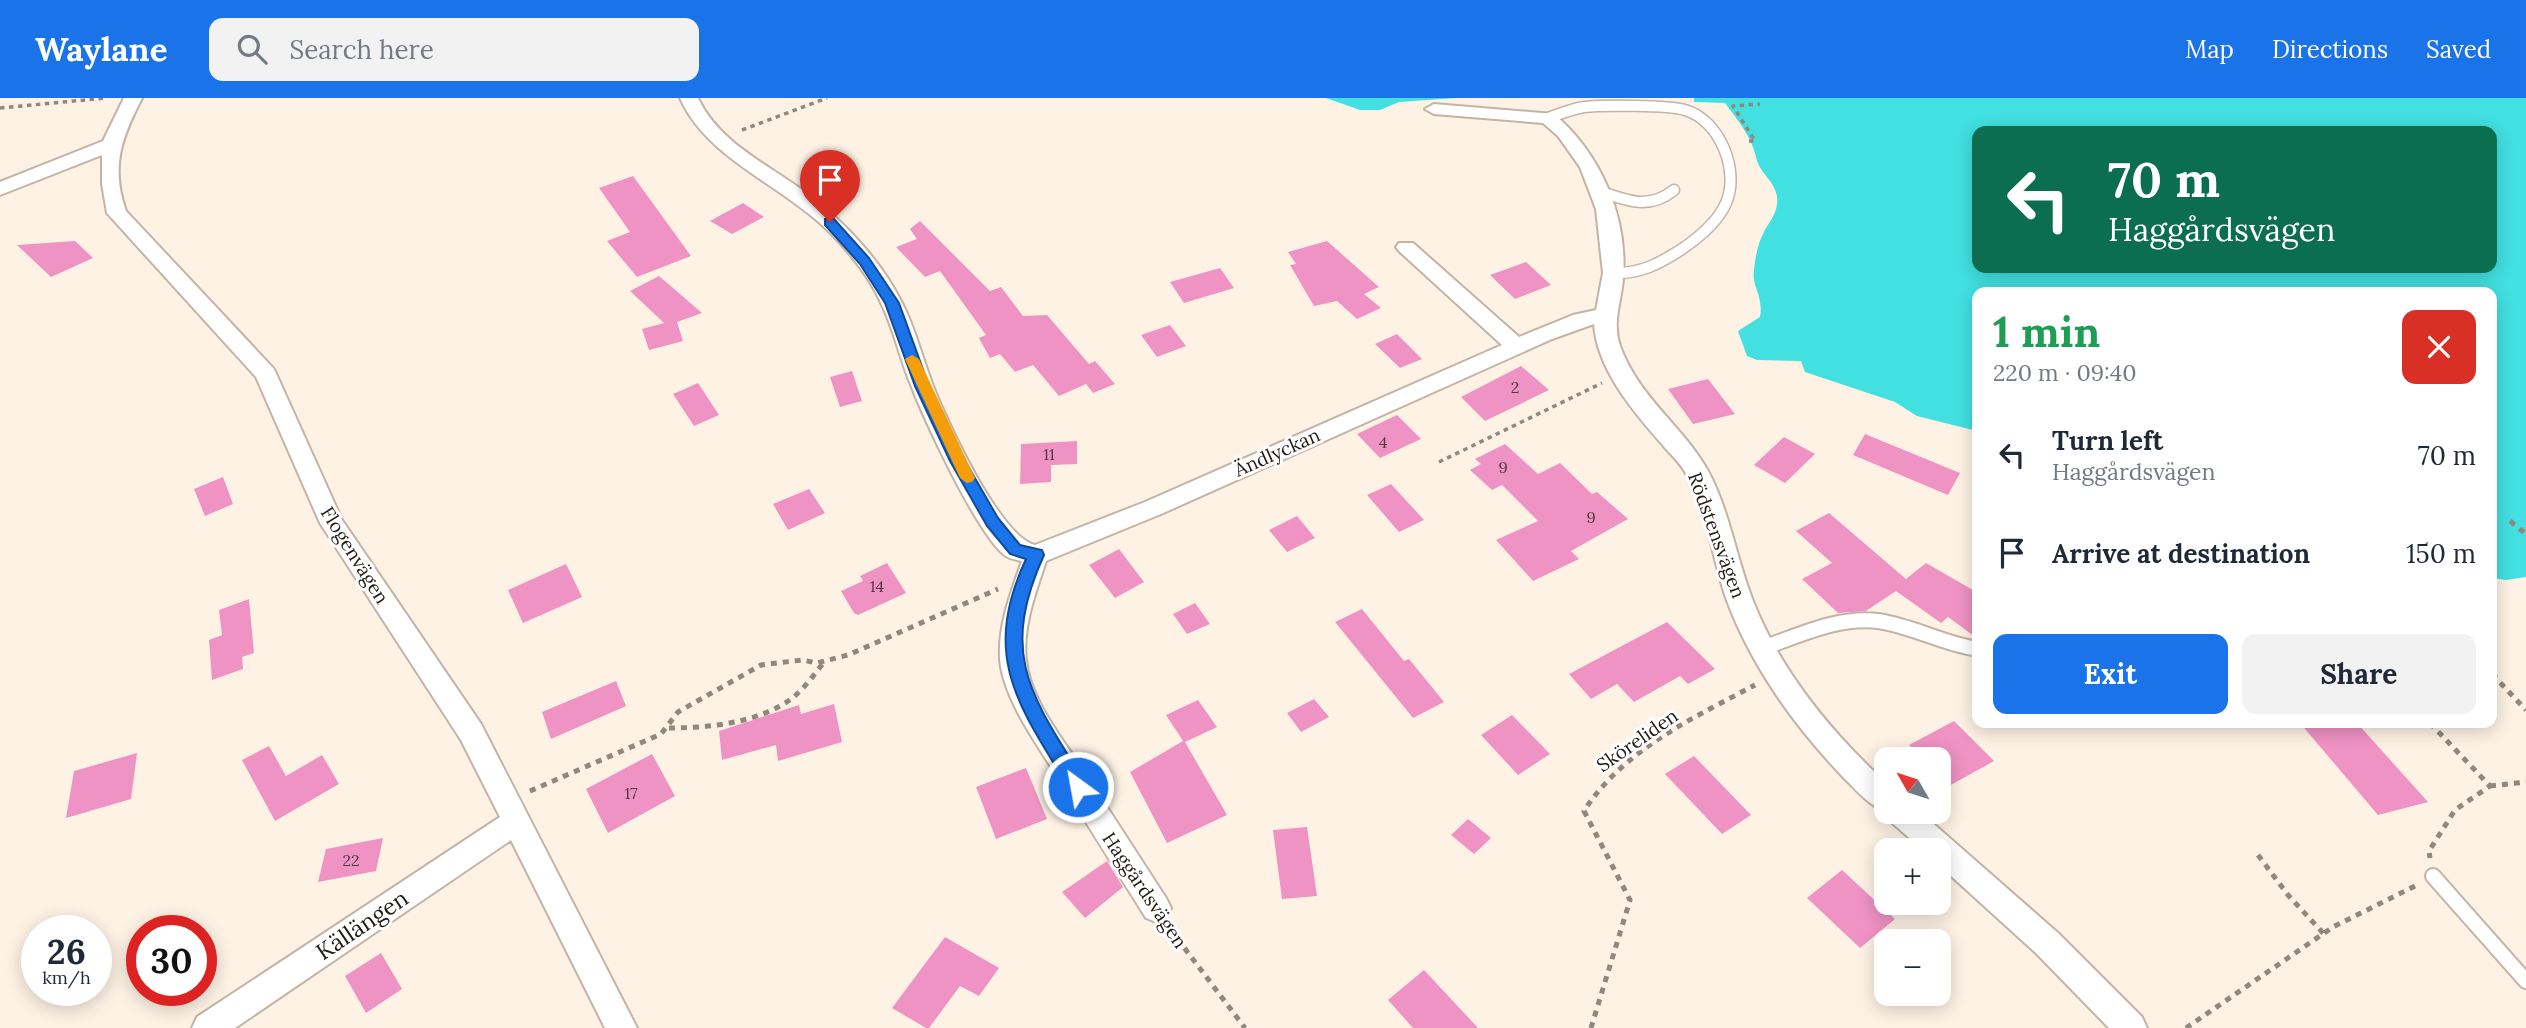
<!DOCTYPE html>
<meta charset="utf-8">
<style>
body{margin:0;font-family:Lora,serif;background:#f2f2f3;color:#1f2937;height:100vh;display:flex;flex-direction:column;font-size:26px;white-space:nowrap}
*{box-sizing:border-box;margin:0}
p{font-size:23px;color:#747a83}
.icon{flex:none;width:38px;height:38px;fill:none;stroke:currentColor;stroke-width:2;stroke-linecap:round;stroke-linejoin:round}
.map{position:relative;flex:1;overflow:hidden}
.drawer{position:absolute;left:1972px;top:189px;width:525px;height:441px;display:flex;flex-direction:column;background:#fff;border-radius:14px;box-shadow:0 4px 18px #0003}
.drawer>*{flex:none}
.banner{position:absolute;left:1972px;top:28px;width:525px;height:147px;border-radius:14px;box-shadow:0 4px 18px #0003;background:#0b6e4f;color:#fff;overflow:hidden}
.needle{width:46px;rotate:309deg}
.buttons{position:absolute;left:1874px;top:649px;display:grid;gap:14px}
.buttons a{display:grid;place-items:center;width:77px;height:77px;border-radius:14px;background:#fff;box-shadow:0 4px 18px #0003;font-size:35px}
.speed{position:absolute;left:21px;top:817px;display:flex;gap:14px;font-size:35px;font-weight:700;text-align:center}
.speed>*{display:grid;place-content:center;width:91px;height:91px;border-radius:50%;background:#fff;box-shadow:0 4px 18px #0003;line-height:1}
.speed small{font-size:18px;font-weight:400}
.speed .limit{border:10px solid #d22;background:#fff;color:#111}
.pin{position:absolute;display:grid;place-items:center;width:60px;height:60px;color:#fff;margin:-72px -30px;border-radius:50% 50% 50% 0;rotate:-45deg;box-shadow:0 0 7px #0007}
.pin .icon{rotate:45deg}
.me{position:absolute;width:77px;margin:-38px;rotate:328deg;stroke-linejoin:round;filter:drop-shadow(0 0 5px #0008)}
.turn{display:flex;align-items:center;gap:24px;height:147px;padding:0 21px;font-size:32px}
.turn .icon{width:91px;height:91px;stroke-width:2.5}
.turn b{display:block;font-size:49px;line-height:60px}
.round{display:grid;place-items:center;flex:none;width:74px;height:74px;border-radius:14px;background:#f2f2f3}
.head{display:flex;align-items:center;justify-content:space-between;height:119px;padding:0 21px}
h1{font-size:42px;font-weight:700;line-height:52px;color:#1e9e55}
.cta{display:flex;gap:14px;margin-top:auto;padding:14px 21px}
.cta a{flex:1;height:80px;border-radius:14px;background:#1a73e8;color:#fff;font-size:28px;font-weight:700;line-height:80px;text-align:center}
.cta a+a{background:#f2f2f3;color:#1f2937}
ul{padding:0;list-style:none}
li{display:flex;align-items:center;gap:21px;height:98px;padding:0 21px}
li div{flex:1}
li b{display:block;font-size:26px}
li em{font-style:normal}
header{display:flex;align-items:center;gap:42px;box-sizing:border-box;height:98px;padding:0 35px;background:#1a73e8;color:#fff}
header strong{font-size:33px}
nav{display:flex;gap:38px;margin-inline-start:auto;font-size:24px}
.search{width:490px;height:63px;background:#f2f2f3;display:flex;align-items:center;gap:18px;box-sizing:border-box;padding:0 24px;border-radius:14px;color:#747a83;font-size:26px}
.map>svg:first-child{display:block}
.water{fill:#42e0e1;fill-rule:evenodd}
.building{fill:#ef92c4}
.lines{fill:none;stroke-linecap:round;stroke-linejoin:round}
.service-far1-casing{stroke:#c3b4a5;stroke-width:13}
.service-casing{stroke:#c3b4a5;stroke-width:18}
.minor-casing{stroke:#c3b4a5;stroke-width:4}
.path-far1{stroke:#90877e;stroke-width:3.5;stroke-dasharray:4.5 4.5;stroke-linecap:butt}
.path{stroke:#90877e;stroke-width:5;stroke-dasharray:6 6;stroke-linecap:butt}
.service-far1{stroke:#fff;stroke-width:10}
.service{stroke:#fff;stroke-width:14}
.minor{fill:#fff;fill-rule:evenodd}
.route{fill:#1a73e8;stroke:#114b97;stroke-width:2}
.slow{fill:#f59e0b}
.labels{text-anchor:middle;stroke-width:6;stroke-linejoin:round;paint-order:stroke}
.number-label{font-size:16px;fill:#543942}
.street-label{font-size:19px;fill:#211b16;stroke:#fff}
.near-street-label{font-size:23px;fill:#211b16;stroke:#fff}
</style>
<header>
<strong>Waylane</strong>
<div class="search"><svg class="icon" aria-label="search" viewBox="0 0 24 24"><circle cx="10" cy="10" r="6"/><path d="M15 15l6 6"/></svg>Search here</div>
<nav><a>Map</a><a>Directions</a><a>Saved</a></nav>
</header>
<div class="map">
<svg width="2526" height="930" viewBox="0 0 2526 930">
<rect width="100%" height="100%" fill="#fef2e5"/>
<path class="water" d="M1326,0H1457L1399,4L1380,12H1360Z
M1694,0H2526V479L2506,482L2492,480V194H1978L1977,333L1917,318L1895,304L1805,274L1801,263L1757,262L1747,258L1738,233L1760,219C1764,199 1751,187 1754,172C1755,161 1758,145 1763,136C1768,125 1775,119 1777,107C1780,85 1760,78 1756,59C1752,40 1738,22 1725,5L1694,4ZM2492,33V170H1978V33Z"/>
<path class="building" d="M633,78L691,158L637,179L607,143L630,134L599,90Z
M743,105L764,119L732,136L710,123Z
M920,123L990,193L1001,189L1023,218L1047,217L1089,266L1095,263L1115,286L1093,295L1086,286L1059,298L1033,267L1015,274L1000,256L990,260L979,240L986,237L940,173L925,179L896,149L917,141L910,131Z
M75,143L93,160L51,179L17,147Z
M1327,143L1379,189L1364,196L1381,210L1357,221L1337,203L1314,208L1290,167L1296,166L1288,154Z
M1526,164L1551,187L1515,201L1490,177Z
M1220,170L1234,190L1184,205L1170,184Z
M659,178L702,215L677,224L683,243L649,252L642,231L664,225L630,193Z
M1170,227L1186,248L1157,259L1141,237Z
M1397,236L1422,261L1400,270L1375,246Z
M1521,268L1549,292L1485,323L1461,299Z
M852,273L862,303L840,309L830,279Z
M1708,281L1735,316L1693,326L1668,291Z
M698,285L719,317L694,328L673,296Z
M1397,317L1421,341L1380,360L1357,336Z
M1865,336L1960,375L1948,397L1853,357Z
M1784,339L1815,356L1785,385L1754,367Z
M1077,343V366L1051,367V384L1020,386L1021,346Z
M1505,346L1538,376L1560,365L1592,396L1597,394L1628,421L1571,453L1579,461L1533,483L1496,442L1538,423L1502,387L1492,392L1470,372L1481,366L1475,361Z
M223,379L233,406L205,418L194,391Z
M1391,386L1424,422L1399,434L1367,397Z
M809,391L825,415L788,432L773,406Z
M1829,415L1906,481L1926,465L1978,495V541L1948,519L1941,525L1896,493L1866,513L1838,515L1802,481L1832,465L1796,433Z
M1297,418L1315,440L1287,454L1269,432Z
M1119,451L1144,484L1115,500L1089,467Z
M887,465L906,495L858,517L854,515L841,493L863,483L860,478Z
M566,466L582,499L523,525L508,492Z
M249,501L254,555L242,559L243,571L212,582L209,542L222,537L219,512Z
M1195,505L1210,526L1187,536L1173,516Z
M1362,511L1404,563L1409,561L1444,604L1413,620L1335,524Z
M1667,524L1715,571L1688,586L1680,578L1634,604L1617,586L1591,601L1569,576Z
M616,583L626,608L551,641L542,614Z
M1314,601L1329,619L1301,634L1287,615Z
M1198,602L1217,629L1185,644L1227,717L1167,745L1130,674L1183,643L1166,617Z
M834,606L842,644L778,663L776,647L722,662L719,633L799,607L801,616Z
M1512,617L1550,656L1518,677L1481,637Z
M1954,623L1994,663L1949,688L1939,678V662H1923L1909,647Z
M2300,625H2357L2428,704L2378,717Z
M269,648L286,678L322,657L339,686L275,723L242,662Z
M137,655L131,701L66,720L74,673Z
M652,656L675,698L608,735L586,691Z
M1694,658L1751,717L1722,736L1665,676Z
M1026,670L1047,721L996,741L976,689Z
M1468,721L1491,740L1474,756L1451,737Z
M1307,729L1317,798L1282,801L1273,732Z
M383,740L376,773L318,784L326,751Z
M1107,763L1123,789L1085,820L1062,794Z
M1842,772L1895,821L1860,850L1807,800Z
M945,839L999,870L979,898L960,888L929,930H926L892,910Z
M381,855L402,891L366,915L345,878Z
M1424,872L1478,930H1413L1388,902Z"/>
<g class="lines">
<g class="service-far1-casing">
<path id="service-far1" d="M1548,20C1559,16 1572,11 1584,9C1601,7 1669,7 1685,12C1720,22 1740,73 1726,105C1718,124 1698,140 1682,151C1659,166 1640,176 1613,175
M1597,92C1625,102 1648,113 1674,92"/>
</g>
<g class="service-casing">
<path id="service" d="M1762,550C1799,538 1838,518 1878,523C1913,528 1943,546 1978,551
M2433,778L2526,883"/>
</g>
<g class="minor-casing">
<path id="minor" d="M124,0H142C122,39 110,68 126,113L274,271L342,422L481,626L637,930H605L511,742L235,930H192L197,919L500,719L461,642L320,425L256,279L107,115L102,86V57L0,97V84L103,43Z
M680,0H698C722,52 785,73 825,110C855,136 884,169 902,205C915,230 922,259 932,285C945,320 1000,439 1035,447L1145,404L1502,247L1399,153L1396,149L1399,145H1413L1519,239L1573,217L1596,212L1603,175L1596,111L1580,69L1558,38L1543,25L1434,16L1425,11L1434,6L1554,16C1601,56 1628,119 1623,181C1621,205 1612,224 1620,248C1639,300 1683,328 1708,373C1730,414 1736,460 1753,503C1781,574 1831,634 1886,685V714H1920L2058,835L2142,919L2147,930H2109L2036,855L1939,767V752H1923L1890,723L1886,714C1870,708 1857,693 1845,681C1795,629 1751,568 1726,500C1712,459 1707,412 1685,374C1679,363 1669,355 1661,345C1633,313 1597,271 1594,226L1552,241L1161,416L1046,463C1036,494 1022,529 1026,562C1030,602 1063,641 1085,675C1112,717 1139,758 1166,800L1171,810L1166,820L1156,824L1146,820C1118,776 1091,732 1064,689C1042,654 1003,602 1000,561C998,528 1011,494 1022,463C1017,462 1010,461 1006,458C979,440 924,321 911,287C900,261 894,232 882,207C868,174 837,138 809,116C765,80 704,54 680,0Z"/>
</g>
<path class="path-far1" d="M0,10L106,0
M742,32L827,0
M1749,43H1755L1733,8L1760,6
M1439,364L1602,285"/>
<path class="path" d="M2510,423L2526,436
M2492,576L2526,612
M2430,625L2490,688L2455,712L2429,753L2430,760
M669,630C708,630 758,625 791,601C804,591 814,577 824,564
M2490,688L2526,684
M530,693L661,636L678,614L761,567L802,562L817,565L848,557L998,491
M2258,757L2288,797L2324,836
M1170,831L1245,930
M1591,930L1630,802L1584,713C1623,652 1693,620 1755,587
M2186,930L2333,829L2417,787"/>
<use href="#service-far1" class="service-far1"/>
<use href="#service" class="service"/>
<use href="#minor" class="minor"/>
</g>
<path class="route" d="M825,121H834L869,160L899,205L929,288L965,363L998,420L1020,447L1042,452L1044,457C998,558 1032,599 1085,684L1087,689L1085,695H1072C1021,610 979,562 1026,461L1010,456L987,428L950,363L915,288L885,205L860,166L825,127Z"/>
<path class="slow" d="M912,257L919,261L975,380L972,384L967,385L960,380L905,261Z"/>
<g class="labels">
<g class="number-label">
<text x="1515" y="295">2</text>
<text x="1383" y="350">4</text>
<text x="1049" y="362">11</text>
<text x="1503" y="375">9</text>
<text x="1591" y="425">9</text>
<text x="877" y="494">14</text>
<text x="631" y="701">17</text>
<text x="351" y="768">22</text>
</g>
<g class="street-label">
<text transform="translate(1277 354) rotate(-24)" y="7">Ändlyckan</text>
<text transform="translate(1717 437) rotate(70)" y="7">Rödstensvägen</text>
<text transform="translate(355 457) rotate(58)" y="7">Flogenvägen</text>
<text transform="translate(1637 642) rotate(-35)" y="7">Sköreliden</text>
<text transform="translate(1145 792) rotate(56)" y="7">Haggårdsvägen</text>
</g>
<g class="near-street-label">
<text transform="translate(362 827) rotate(-34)" y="8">Källängen</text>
</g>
</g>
</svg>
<div class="buttons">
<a><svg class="needle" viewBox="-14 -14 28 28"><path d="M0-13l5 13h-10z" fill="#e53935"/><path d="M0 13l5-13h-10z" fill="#747a83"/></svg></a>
<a>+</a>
<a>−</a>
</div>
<div class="speed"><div>26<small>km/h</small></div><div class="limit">30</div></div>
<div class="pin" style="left:830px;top:124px;background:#d93025"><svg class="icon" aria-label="arrive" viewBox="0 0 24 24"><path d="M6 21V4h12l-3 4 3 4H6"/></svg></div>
<svg class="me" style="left:1078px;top:689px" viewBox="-20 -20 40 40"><circle r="17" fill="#1a73e8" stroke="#fff" stroke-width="3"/><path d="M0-11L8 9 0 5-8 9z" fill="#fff"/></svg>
<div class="banner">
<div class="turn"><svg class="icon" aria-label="left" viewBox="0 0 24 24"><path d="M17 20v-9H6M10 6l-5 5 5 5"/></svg><div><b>70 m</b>Haggårdsvägen</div></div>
</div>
<section class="drawer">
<div class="head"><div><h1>1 min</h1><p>220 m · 09:40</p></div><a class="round" style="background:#d93025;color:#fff"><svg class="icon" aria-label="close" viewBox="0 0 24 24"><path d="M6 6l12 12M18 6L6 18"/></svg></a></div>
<ul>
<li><svg class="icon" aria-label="left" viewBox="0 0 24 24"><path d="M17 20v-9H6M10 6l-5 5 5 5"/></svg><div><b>Turn left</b><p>Haggårdsvägen</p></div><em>70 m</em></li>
<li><svg class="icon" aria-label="arrive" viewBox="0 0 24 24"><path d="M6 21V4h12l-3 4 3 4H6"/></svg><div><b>Arrive at destination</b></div><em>150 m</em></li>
</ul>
<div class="cta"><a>Exit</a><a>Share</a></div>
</section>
</div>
